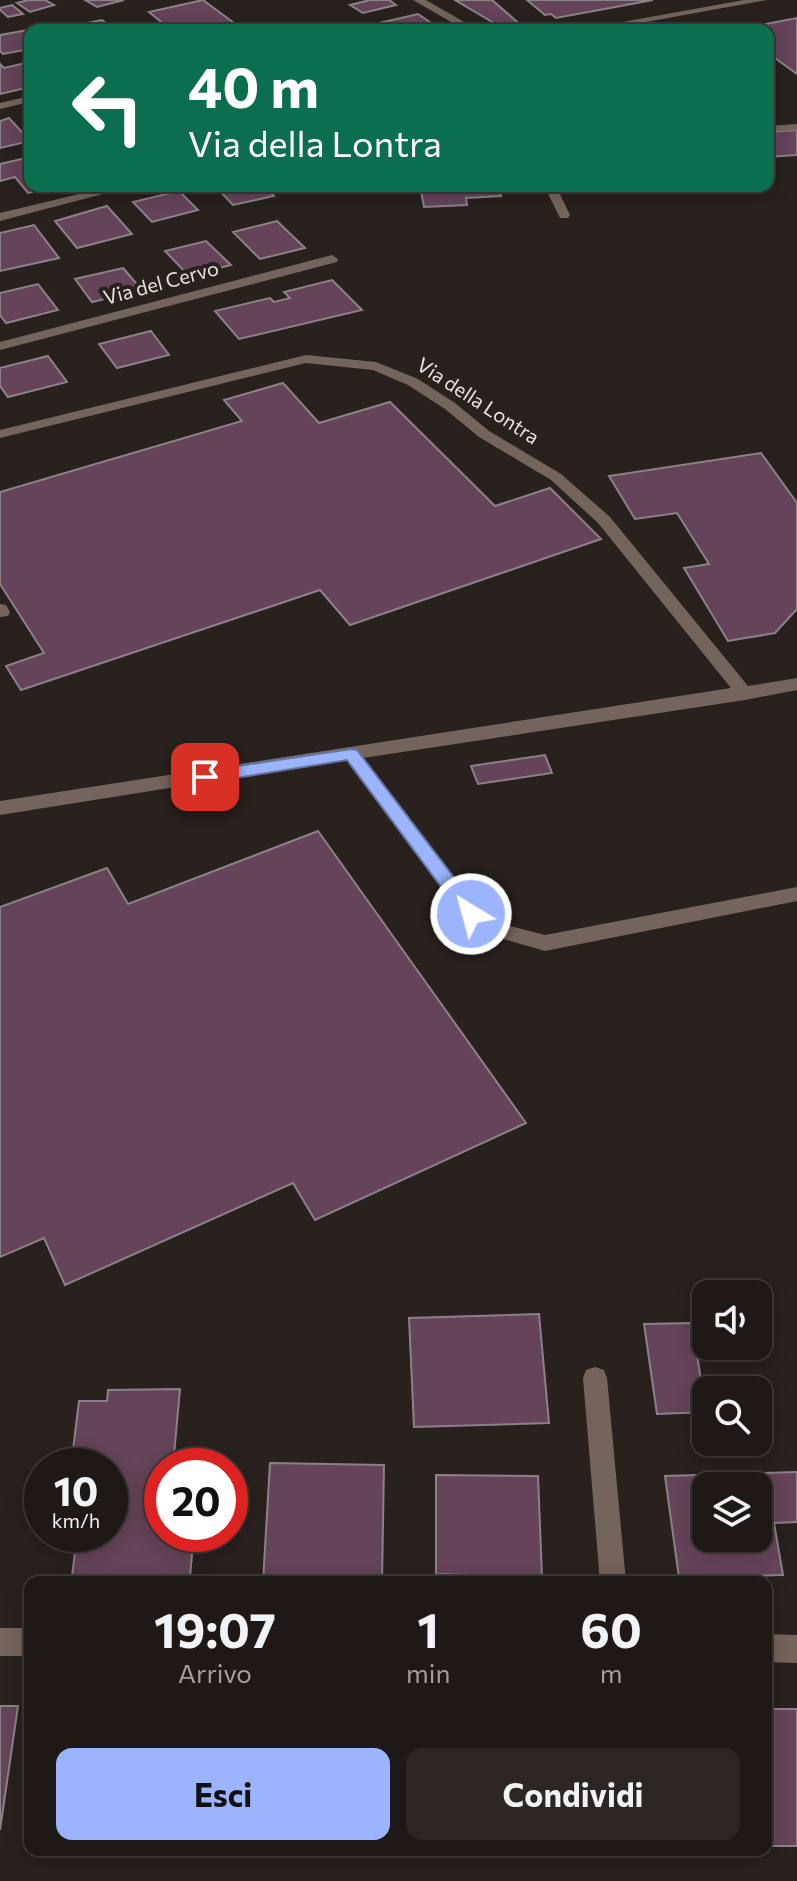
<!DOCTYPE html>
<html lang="it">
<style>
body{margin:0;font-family:Commissioner,sans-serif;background:#2b2623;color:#f1f3f6;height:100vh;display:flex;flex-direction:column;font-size:30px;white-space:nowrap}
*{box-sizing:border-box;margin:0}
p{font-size:26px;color:#a1a0a1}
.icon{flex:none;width:44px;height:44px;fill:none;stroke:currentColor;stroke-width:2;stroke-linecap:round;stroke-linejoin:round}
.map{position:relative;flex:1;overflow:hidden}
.panel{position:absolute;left:24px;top:1576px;width:748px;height:280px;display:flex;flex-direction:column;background:#1e1916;border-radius:16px;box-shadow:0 4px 20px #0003,0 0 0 2px #3c3835}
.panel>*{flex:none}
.hud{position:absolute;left:24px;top:24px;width:750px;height:168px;border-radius:16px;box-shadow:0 4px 20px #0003,0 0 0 2px #3c3835;background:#0b6e4f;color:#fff;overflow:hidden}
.controls{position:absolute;left:692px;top:1280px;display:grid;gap:16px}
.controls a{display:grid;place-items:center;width:80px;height:80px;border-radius:16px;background:#1e1916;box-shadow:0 4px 20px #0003,0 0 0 2px #3c3835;font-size:40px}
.speed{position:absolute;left:24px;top:1448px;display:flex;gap:16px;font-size:40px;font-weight:700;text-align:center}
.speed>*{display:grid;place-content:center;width:104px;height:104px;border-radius:50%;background:#1e1916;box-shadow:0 4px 20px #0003,0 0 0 2px #3c3835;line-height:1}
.speed small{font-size:20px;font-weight:400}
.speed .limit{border:12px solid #d22;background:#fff;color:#111}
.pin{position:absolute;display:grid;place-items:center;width:68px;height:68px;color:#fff;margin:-34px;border-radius:16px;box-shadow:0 4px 12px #0006}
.me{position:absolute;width:88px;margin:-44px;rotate:323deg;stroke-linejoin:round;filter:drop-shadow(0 0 6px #0008)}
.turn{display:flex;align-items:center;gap:28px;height:168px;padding:0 32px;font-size:36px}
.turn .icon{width:104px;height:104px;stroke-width:2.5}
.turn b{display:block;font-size:56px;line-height:68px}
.eta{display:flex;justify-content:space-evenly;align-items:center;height:136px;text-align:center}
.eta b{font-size:48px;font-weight:700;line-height:56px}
.cta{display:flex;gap:16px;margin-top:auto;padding:16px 32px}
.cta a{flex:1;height:92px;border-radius:16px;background:#9bb4fd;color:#111;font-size:32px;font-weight:700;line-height:92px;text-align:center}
.cta a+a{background:#2b2623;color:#f1f3f6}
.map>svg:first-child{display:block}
.building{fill:#654359;stroke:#8b8288;stroke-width:2;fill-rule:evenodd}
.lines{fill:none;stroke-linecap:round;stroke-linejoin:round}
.minor{fill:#74645b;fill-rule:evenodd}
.route{fill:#9bb4fd;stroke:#6575a4;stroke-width:2}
.labels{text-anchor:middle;stroke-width:8;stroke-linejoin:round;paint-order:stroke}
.far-street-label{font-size:20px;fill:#e9e4e1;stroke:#28211d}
</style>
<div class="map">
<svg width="797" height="1881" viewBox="0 0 797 1881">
<rect width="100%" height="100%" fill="#28211d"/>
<path class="building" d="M28,0H45L54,5L30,12L17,3Z
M85,0H124L97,7Z
M203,0L238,26L219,30H171L149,12Z
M370,0H389L396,5L363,13L350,5Z
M455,0H492L522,26L504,29Z
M527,0H653L556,18L551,14L545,15Z
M12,5L23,14L8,17L0,10V8Z
M418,14L440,29L384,30L375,24Z
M797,18V74L768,53V30H734Z
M102,20L114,30L60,29L97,21Z
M33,29L30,30V49L3,54L0,51V35Z
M30,62V87L0,94V64L4,68Z
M9,118L30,141L0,148V121Z
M797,130V155L768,157V132Z
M30,157V186H59L28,193L15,177L0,181V164Z
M215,186H264L274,196L233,205Z
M420,186H498L501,196L466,198L467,205L424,207Z
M179,191L198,210L152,222L133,202Z
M107,206L132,234L77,248L55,221Z
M277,221L305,248L260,259L233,232Z
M34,225L59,258L0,271V233Z
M206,241L231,265L189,276L165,251Z
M123,268L142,290L92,302L75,279Z
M332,280L362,310L239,339L215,311L270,298L274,302L290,298L284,292Z
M38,284L58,310L6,323L0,315V293Z
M151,331L169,355L117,368L99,344Z
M48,356L67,382L8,397L0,386V368Z
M283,383L319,423L390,402L495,506L550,488L601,539L350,625L320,590L21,690L6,666L44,653L0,584V492L242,421L224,400Z
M761,453L797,503V609L775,633L728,641L684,568L709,564L677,513L635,519L609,476Z
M545,755L552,773L478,784L471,766Z
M318,831L526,1123L315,1220L293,1183L65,1285L44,1238L0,1257V907L107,868L128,904Z
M539,1314L549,1423L414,1427L409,1318Z
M692,1323L706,1412L657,1414L644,1324Z
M180,1389L173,1466H162V1534H194L190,1576L72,1577L77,1534H110V1466H71L79,1401H107L108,1390Z
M270,1463L384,1465L382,1582H263Z
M797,1472V1522L774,1523L783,1575L679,1578L665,1476ZM706,1486H758V1538H706Z
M436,1475L538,1476L542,1577L436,1574Z
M0,1706H18L0,1830Z
M766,1709H797V1846H766Z"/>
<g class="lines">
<path class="minor" d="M413,0H426L478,30H465Z
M744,0H767L602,30H578Z
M30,96V102L0,109V103Z
M797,124V130L768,132V126Z
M112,186H133L0,221V213Z
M544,186H556L570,215L568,218H560Z
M332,255L338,259L337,262L0,350V342Z
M306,355L376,362L418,379L455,403L489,431L561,474L610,517L748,686L797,678V690L745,700L363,758L478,909L506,925L545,935L797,887V901L545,951L493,936L464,919L346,760L0,815V801L731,688L598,523L551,480L479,437L445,409L408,385L373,370L306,363L0,438V430Z
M0,604L6,605L10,612L8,616L0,617Z
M595,1367L604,1370L607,1378L626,1582H600L583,1378L586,1370Z
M0,1628H30V1656H0Z
M766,1634L797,1635V1663L766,1662Z"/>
</g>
<path class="route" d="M351,749L357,750L478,909L480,914L478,919H465L347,760L205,783L196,777L205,771Z"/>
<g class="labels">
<g class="far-street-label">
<text transform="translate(161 283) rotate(-15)" y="7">Via del Cervo</text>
<text transform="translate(478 401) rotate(33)" y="7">Via della Lontra</text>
</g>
</g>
</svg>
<div class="controls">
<a><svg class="icon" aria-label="sound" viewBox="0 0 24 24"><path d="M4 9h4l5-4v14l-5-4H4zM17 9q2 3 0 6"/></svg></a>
<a><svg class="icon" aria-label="search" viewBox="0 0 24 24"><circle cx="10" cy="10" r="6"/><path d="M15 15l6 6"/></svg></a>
<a><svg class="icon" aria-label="layers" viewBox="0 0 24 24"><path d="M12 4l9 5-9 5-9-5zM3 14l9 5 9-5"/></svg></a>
</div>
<div class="speed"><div>10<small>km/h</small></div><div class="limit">20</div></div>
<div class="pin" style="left:205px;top:777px;background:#d93025"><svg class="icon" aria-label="arrive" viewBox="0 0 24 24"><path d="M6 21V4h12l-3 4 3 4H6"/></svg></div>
<svg class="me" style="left:471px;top:914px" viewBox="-20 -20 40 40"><circle r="17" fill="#9bb4fd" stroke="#fff" stroke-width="3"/><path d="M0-11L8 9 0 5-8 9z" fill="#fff"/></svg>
<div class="hud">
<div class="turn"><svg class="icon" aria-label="left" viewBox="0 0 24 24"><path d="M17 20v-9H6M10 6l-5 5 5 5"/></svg><div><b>40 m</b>Via della Lontra</div></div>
</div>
<section class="panel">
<div class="eta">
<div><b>19:07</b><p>Arrivo</p></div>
<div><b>1</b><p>min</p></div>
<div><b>60</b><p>m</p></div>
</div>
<div class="cta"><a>Esci</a><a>Condividi</a></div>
</section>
</div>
